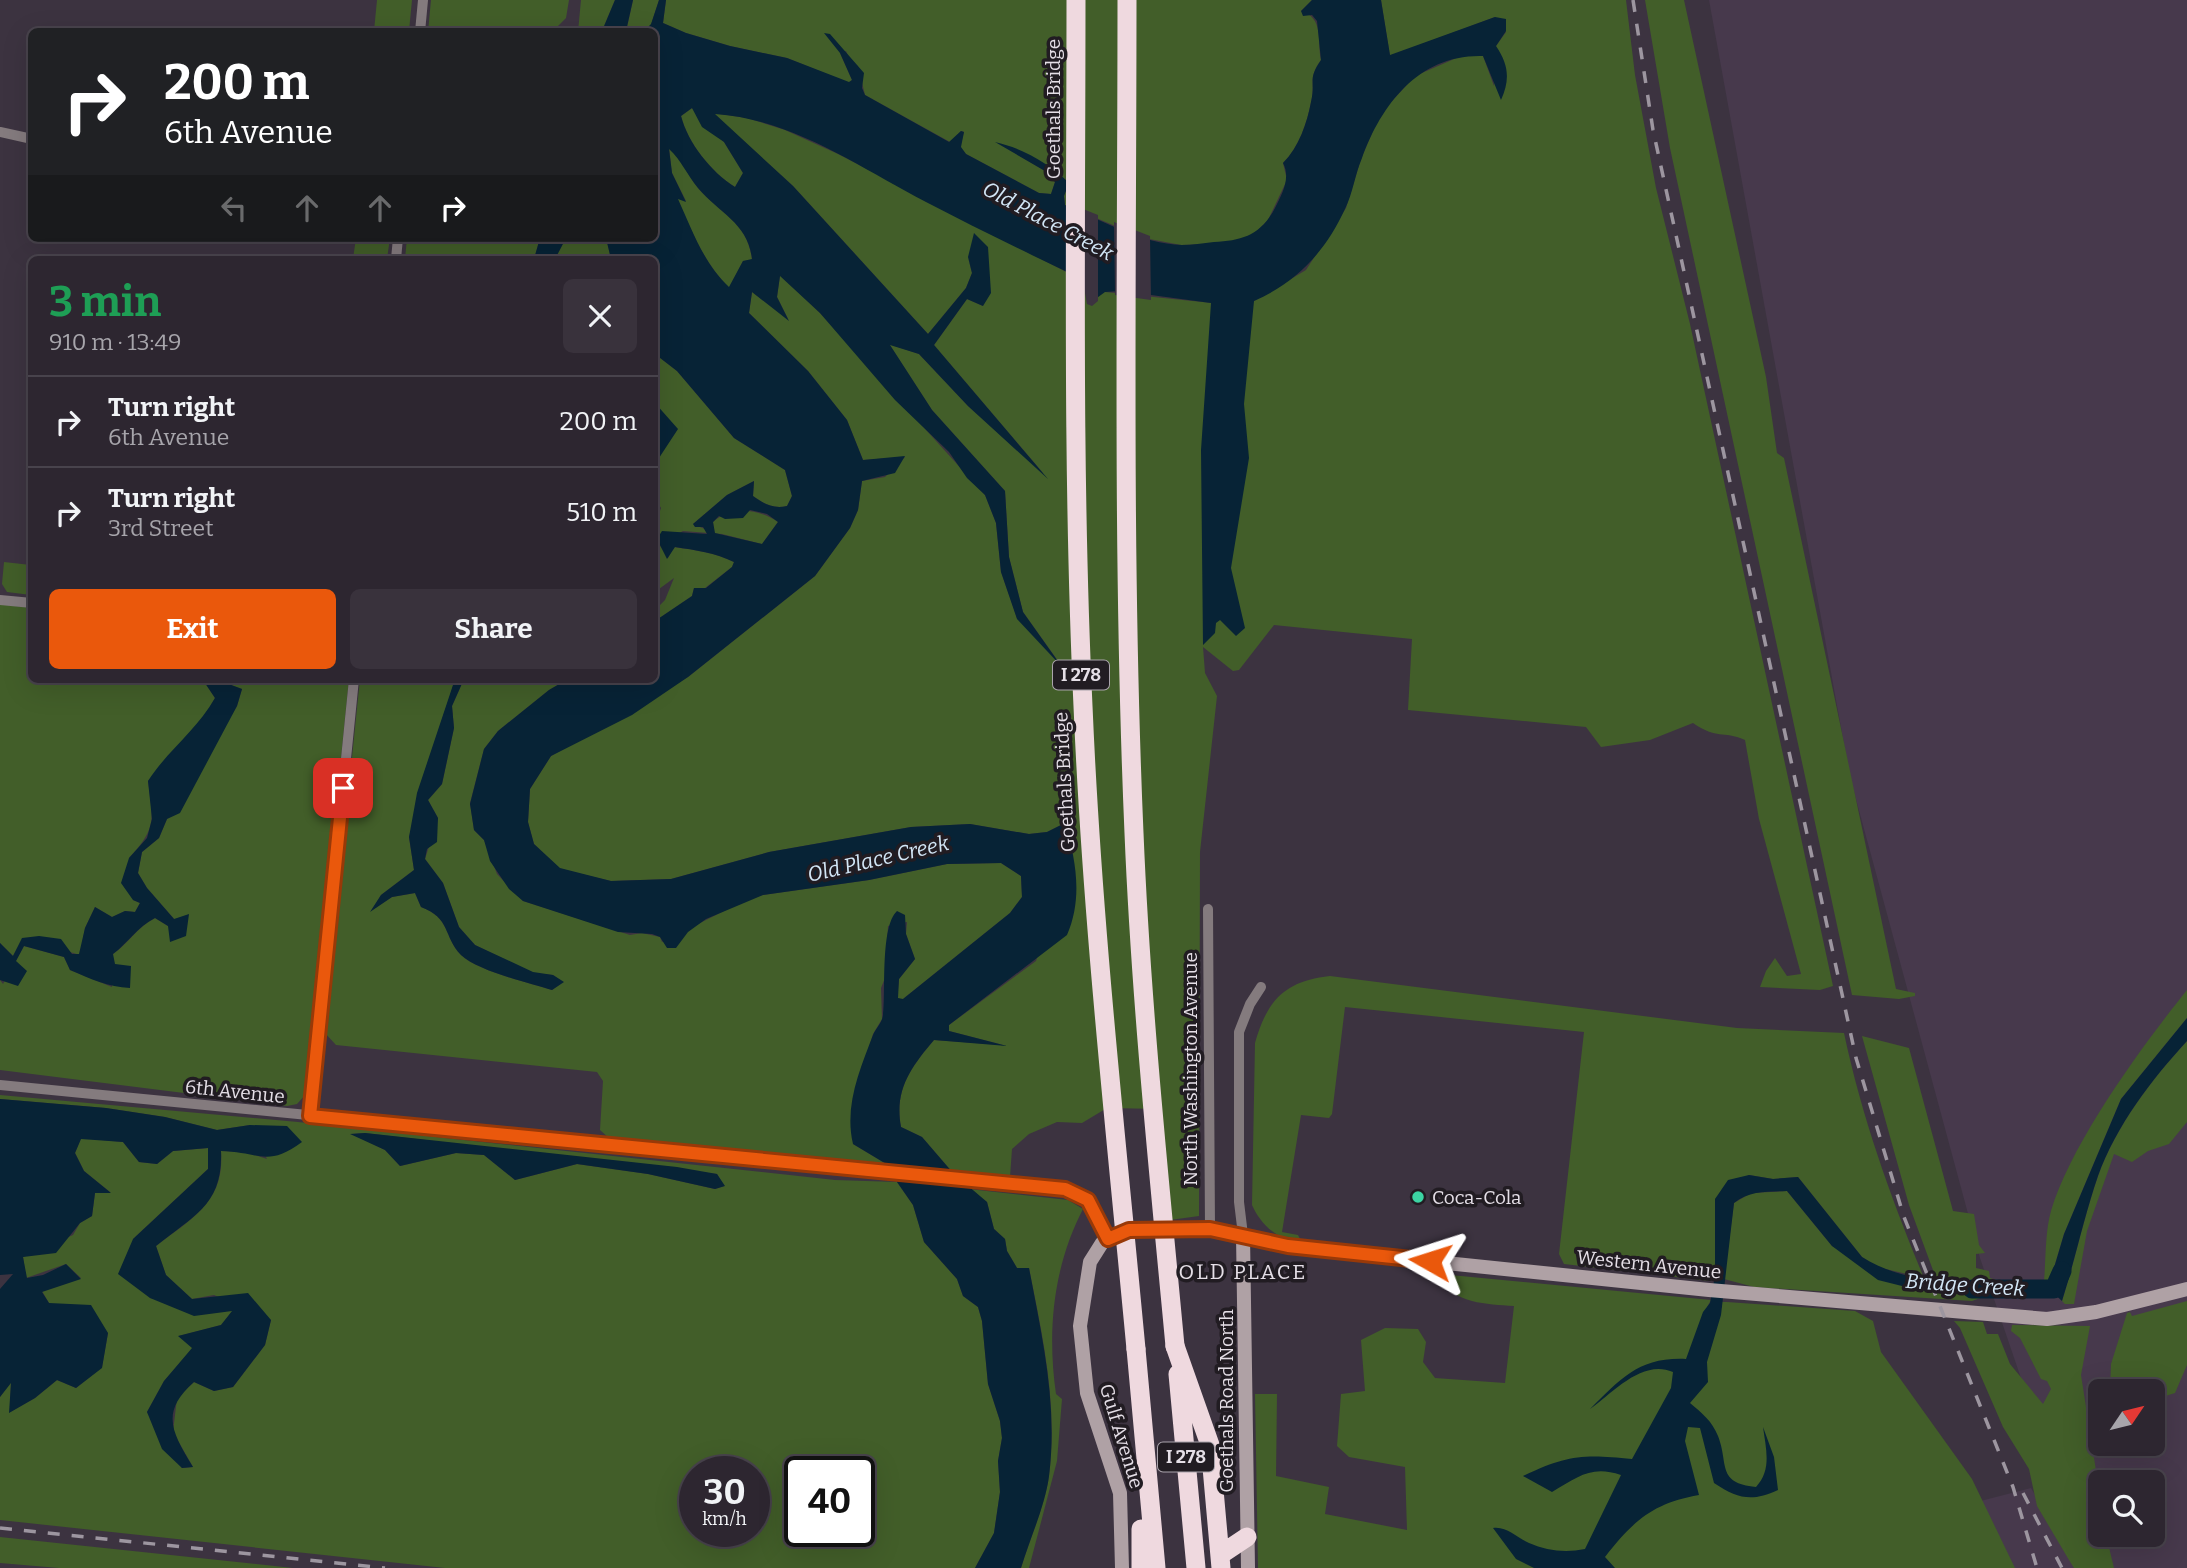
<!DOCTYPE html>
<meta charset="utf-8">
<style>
body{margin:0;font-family:Bitter,serif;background:#39323c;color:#f1f3f6;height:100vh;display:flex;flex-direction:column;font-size:26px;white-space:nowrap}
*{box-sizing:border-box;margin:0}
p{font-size:23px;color:#a7a5ab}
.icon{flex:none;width:38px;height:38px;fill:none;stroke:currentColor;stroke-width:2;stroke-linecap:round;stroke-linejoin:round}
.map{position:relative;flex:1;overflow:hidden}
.sheet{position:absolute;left:28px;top:256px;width:630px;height:427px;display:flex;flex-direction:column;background:#2d2630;border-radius:10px;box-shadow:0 7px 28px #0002,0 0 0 2px #48434c}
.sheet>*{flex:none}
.banner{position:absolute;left:28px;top:28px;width:630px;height:214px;border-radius:10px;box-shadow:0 7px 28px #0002,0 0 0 2px #48434c;background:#202124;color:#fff;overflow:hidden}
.needle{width:46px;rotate:55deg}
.tools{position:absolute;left:2088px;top:1379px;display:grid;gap:14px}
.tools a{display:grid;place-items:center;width:77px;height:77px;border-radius:10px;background:#2d2630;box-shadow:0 7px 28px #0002,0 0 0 2px #48434c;font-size:35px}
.speed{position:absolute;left:679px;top:1456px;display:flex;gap:14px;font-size:35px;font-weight:700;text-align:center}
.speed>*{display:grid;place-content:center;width:91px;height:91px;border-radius:50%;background:#2d2630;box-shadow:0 7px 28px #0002,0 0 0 2px #48434c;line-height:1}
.speed small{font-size:18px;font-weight:400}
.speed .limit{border:4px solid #111;border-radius:10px;background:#fff;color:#111}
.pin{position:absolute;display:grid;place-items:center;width:60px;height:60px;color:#fff;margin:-30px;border-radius:14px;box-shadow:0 4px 10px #0006}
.me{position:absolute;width:77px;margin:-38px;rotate:276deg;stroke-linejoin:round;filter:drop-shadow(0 0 5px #0008)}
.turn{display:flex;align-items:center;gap:24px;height:147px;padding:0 21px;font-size:32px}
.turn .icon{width:91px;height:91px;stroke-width:2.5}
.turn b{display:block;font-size:49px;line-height:60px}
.lanes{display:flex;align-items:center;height:66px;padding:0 21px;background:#0003;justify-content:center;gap:35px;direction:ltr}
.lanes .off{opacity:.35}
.round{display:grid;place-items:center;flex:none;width:74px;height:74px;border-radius:10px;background:#39323c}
.head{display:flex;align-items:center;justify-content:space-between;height:119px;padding:0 21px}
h1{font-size:42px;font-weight:700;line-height:52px;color:#1e9e55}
.button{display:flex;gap:14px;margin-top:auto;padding:14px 21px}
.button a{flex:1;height:80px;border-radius:10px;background:#ea580c;color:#fff;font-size:28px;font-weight:700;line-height:80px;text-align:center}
.button a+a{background:#39323c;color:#f1f3f6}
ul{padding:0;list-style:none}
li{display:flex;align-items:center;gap:21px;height:91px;padding:0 21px;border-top:2px solid #48434c}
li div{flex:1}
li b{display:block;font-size:26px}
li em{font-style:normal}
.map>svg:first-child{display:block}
.built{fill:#47394c;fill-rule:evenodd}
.green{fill:#425e29;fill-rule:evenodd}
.water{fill:#072336;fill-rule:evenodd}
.pier{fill:#3c3340}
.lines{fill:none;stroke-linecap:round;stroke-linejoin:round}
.river{stroke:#072336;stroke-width:19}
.street{stroke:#847b7e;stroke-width:10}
.secondary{stroke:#afa1a5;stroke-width:14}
.highway{stroke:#efd9df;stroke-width:19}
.rail{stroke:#9d96a0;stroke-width:3.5;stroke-dasharray:12 12;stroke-linecap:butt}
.highway-bridge{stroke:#efd9df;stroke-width:19}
.route-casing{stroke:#983908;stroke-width:18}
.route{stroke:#ea580c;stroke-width:12}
.poi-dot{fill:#3cd4a3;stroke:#211c22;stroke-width:2.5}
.labels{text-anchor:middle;stroke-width:7;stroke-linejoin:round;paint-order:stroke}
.shield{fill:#211c22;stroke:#aaa4ac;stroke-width:2}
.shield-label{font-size:18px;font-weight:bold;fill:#e5dfe7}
.street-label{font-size:19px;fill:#e5dfe7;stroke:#211c22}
.poi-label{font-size:19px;fill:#e5dfe7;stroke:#211c22;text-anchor:start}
.water-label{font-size:21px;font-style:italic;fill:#d2e6f6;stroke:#211c22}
.neighbourhood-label{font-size:21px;letter-spacing:2px;fill:#e5dfe7;stroke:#211c22}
</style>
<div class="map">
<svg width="2187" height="1568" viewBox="0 0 2187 1568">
<rect width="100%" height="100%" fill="#3c3340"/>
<path class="built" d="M1709,0H2187V1568H2098L2053,1472L1980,1258L1850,777ZM2100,1391H2152V1444H2100ZM2100,1482H2152V1535H2100Z
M2031,1488L2077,1568H1997L1965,1505Z"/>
<path class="green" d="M377,0H412L409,31H374Z
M431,0H569L566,18L558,26L557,31L428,32Z
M581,0H615L602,31L578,32Z
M633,0H659L651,25L644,31L626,32Z
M666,0H1312L1301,11C1324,18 1317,39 1321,60C1307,80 1316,81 1311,102C1307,123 1299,147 1283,163L1287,180L1268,220L1253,235L1232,243L1181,245L1144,238L1065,205L1064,196L1069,182L998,143L1045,171L1055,182L1051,194L1039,193L966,154L960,147L964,132L961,131L950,142L865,95L858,66L850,60L846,51L840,53L852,80L849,83L787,58L730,46L686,33L663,23Z
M1381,0H1626L1635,75L1656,188L1690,324L1833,986L1820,990L1760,987L1766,971L1775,958L1787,976L1801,974L1759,819L1745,740C1722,730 1718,740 1693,723L1650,740L1601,747L1586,727L1408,710L1412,639L1274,625L1239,670L1233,671L1203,647L1205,673L1217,696L1200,852L1199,1216L1170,1220L1161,1109L1107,1108L1082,1123L1057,1122L1029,1134L1012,1149L1010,1177L953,1173L922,1137L901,1127C894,1090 911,1067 934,1040L1003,1045L949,1031V1025L1036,961L1072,852L1065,823L1047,832L1029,834L970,824L911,827L769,852L671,879L611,881L560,869L534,844L528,822L530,789L551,756L688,677L815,576L850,528L858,510L862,481L885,477L905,457L863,460L847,420L808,371L749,313L752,292L788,319L777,297L780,275L820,313L985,495L996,523L1001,572L1017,618L1058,661L1023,612L1009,557L1005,491L932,410L889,344L919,354L968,406L1043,473L934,345L967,299L983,306L968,257L972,273L966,288L928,334L793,186L713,113L747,118L785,130L838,154L1105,292L1212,303L1254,301L1306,270L1346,208L1361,159L1380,114L1415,76L1461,56H1483L1494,86L1496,46L1506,32L1495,17L1390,56Z
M1645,0H1684L1766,377L1777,453L1784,458L1896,989L1915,993V996L1899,999L1852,995L1670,148Z
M692,108L724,142L743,173L735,187C711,172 688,143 681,116Z
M669,148C682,160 687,174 698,188C720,214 748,222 752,260L743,261L729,288C704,263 691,230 677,198L686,201L672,173Z
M356,238H390L387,259H353Z
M407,238H540L534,259H405Z
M566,238H606L611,259H555Z
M655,354L677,371L734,438L785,470L792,496L787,506C773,509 764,504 753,496L754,481L727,495L693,524L714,533L713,522C731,505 759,509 778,522L762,544L722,534L683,531L659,544L668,558L674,547C695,550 716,553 734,562L732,567L705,588H694L692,596L655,621V610L665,600L674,578L655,592V525L661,508L655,498V458L659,457Z
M4,562L31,565V595L7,592L2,584Z
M0,604L31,608L32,679H196L205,683L215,698L204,717L148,781C153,820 157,828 129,858L133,900L140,903L135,912L125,911L112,917L95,907L85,928L80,955L23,938L13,956L0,943Z
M215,679H349L307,1093L297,1104L287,1106L0,1070V980L3,984L24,946L64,957L70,970L112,987L113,954C129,943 137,927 155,918L168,926L175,920L147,888L138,873L142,852L159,838L167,819L237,706L242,689Z
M360,679H455L409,837L414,870L381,895L372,910L392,897L415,893L421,907C451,918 443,936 461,955C478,971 529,983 552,990L563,982L553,975L533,973L475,945L459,927L443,883L425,859L438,818L428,800L442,784L454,728L452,706L464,679H568L549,690L498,731L484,749L470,803L474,830L484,840L497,874L523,901L630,935L642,933L660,937L662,942L750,898L763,895L869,880L947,864L1001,863L1021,876L1022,897L1010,913L903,999H897L899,979L915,959L906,934L907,922L888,926L885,978L881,988L882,1019L873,1034L864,1064L853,1144L893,1168L610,1139L600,1130L603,1081L597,1072L336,1045L324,1032Z
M1330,976L1737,1028L1844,1033C1862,1118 1891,1198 1924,1278L1877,1267L1862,1257L1798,1177L1773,1179L1749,1175L1715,1199V1276L1710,1281L1564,1264L1559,1254L1584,1032L1345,1007L1332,1114L1329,1118L1301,1115L1282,1232L1298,1235L1300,1239C1278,1243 1260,1223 1252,1205L1255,1043C1267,1000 1285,981 1330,976Z
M2187,990V1018L2121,1099L2064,1234L2048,1288L2044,1281C2046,1258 2045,1232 2051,1211C2071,1143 2142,1046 2187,990Z
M1862,1036L1909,1048L1953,1211L1974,1214L1979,1245L1985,1253L1976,1254V1268L1989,1271L1990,1278L2006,1283L2002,1286L1937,1281L1909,1205Z
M2187,1041V1122L2169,1144L2148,1151L2132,1162L2114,1154L2087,1231L2074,1304H2065L2062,1301C2075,1260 2084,1217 2098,1176C2116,1126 2152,1079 2187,1041Z
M0,1095L298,1122L835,1180L897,1182L913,1205L924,1242L957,1279L963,1296L978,1307L982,1321L988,1384L1000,1421L1002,1438L998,1461L1000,1492L994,1533L975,1568H445L0,1520V1397L11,1381L10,1412L35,1398L57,1380L76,1388L102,1367L108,1333L49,1303L42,1291L81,1278L66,1264L26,1278L23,1257L73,1235L80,1223L92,1216L95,1193L110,1192L84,1171L75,1153L81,1138L123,1142L139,1162L157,1164L173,1151L208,1148V1169L133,1239L150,1298L233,1311L221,1325L179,1336L193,1348L164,1381L147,1412L182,1468L193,1467L173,1432L177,1398L194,1382L214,1391L233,1387L265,1345L271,1320L214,1295L192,1299L166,1275L156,1246C192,1218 225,1202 221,1151L246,1152L267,1159L250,1125L217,1130L165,1117L106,1108L0,1099ZM365,1133L717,1174L724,1186L715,1189L648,1174L577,1164L515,1180L484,1155L456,1153L400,1166L385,1150L352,1134ZM695,1472H754V1531H695ZM800,1472H859V1531H800Z
M969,1189L1068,1200L1083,1209C1053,1267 1047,1331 1056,1394L1062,1399L1057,1461L1029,1568H1021C1030,1538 1045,1506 1049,1476C1058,1405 1043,1338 1029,1268H1017L1007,1251L1005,1239L994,1229L987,1202Z
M1787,1191L1832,1246L1918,1290L1986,1296L1972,1301L1754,1287L1724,1279L1734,1203L1751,1193Z
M1440,1274L1711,1300L1707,1307L1722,1308V1302H1727L1855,1311L1873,1321L1881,1352L1972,1479L2015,1568H1258L1255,1394H1277L1276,1476L1329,1487L1325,1514L1407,1530L1405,1467L1349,1457L1337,1446L1341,1394L1365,1391L1361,1340L1385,1328L1418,1329L1426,1342L1423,1362L1435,1378L1505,1383L1514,1306C1486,1304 1455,1304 1439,1278Z
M2187,1301V1365L2175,1393L2153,1400L2152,1391H2110L2111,1364L2127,1313L2130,1312L2132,1316Z
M1954,1321L1983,1322L1987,1334H1998L2010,1364L2043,1404L2051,1389L2047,1381L2041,1379L2020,1338L2011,1331L2012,1325L2090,1326L2081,1375L2100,1496V1535H2106L2114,1568H2074L2069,1560L2037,1506L2029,1469L2003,1427L1960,1328Z
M0,1537L293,1568H59L0,1563Z"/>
<path class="water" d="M615,0H633L626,31H602Z
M659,0H666L663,23L686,33L730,46L787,58L849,82L852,80L840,53L824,33L830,34L864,73L862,88L865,95L949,142L961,131L964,132L961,147L966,154L1039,193L1051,194L1055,182L1045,171L995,142C1022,148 1050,164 1069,183L1064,196L1065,205C1102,220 1142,244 1182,245C1192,245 1203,243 1214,242C1242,241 1261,235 1275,208C1282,194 1291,178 1283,163C1299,147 1307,123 1311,102C1316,81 1307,80 1321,60L1317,21L1312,15L1303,16L1301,11L1312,0H1381L1390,55L1495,17L1506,19V31L1496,46C1509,65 1510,80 1501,100L1483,56C1420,54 1382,103 1362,158C1355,174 1353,193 1345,209C1325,252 1297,282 1254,301L1244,404L1249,458L1231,568L1245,628L1236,636L1220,620L1216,623L1215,633L1203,645L1201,450L1211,303L1121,291L1105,292L1090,303L1084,280C1031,255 978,229 926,202C859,167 792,119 715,114L793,186L928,334L966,288L972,273L968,257L974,233L988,247L991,293L983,306L967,299L934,345L1048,479L968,406L919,354L890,345L932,410L1005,491L1009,557L1023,612L1062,667L1017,619L1001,572L996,523L985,495L967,478L949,452L895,400L820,313L780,276L777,297L789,321L752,292L749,313L808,371L847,420L863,460L905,456L895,473L862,481L858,510L850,528L815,576L688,677L632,715L551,756L530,789L528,822L534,844L560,868L611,881L671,879L769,852L911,827L970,824L1029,834L1047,832L1065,823C1076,860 1083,898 1067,935L949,1025V1031L1007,1046L934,1040C911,1067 894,1090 901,1127L922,1137L953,1173L987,1202L994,1229L1005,1239L1007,1251L1017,1268H1029C1042,1337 1058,1404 1049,1476C1045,1506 1030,1538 1021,1568H975L994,1533L1000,1492L998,1461L1002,1438L1000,1421L988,1384L982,1321L978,1307L963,1296L957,1279L924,1242L913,1205L897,1182L893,1168L853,1144C844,1106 860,1069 873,1035C876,1028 882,1023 883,1015C886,992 880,927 897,911L905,915L906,934L915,959L899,979L898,998L903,999L1010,913L1022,897L1021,876L1001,863L947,864L869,880L763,895L706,919L688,932L676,948H667L660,937L652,934L618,932L523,901L509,889L490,861L484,840L474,830L470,804L484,749L498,731L549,690L568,679H654L655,621L692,596L694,588H706L732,567L734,562C716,553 695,550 675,547L667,559L657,539L662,531L707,534L703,527H695L693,524L727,495L754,481L753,496C764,504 773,509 787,506L792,496L785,470L734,438L677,371L655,354L654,259H611L606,238H654V32L644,31L651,24ZM692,108L702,127L724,142L743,173L735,187C711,172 688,143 681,116ZM669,149C682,161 687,175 698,188C720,214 748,223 752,259L743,261L729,287C704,264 692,230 678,199L686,202L672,173ZM750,510L767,514L778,522L762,544L715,533L713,522L719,516L725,519L743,518Z
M540,238H566L555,259H534Z
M655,403L678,429L659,458H655Z
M196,679H215L242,689L237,706L180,813L167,819L159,838L142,852L138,873L147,888L174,919L189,914L186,936L170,942L168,926L155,918C137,927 129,942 113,954L115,964L131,966L130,988C108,987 91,979 70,970L64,957L24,946L16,961L27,971L18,986L0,980V943L13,956L22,938L39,936L61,939L72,954H79L85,928L95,907L112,917L125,911L135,912L140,903L133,900L121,883L129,858L147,838L152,819L148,781C168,750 197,730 215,698L205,683Z
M455,679H464L452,706L454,728L442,784L428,800L438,818L437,842L427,849L425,859L443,883L459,927L475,945L533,972L553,975L564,982L552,990C529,983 478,971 461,955C443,936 451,918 421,907L415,893L392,897L370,912L381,895L414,870L409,837L417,793Z
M2187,1018V1041C2152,1079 2116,1126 2098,1176C2084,1217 2075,1260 2062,1301L2048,1288L2064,1234L2121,1099Z
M0,1099L106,1108L165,1117L217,1130L250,1125L287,1126L302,1142C266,1168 261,1152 221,1151C223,1205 194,1215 156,1246L166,1275L192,1299L248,1293L271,1320L265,1345L233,1387L214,1391L194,1382C159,1413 173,1433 193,1467L182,1468L162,1449L147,1412L164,1381L192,1348L178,1336L221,1325L232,1311L194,1316L150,1298L118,1274L133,1239L208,1169V1148L173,1151L157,1164L139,1162L123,1142L81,1139L75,1153L84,1171L111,1193H95L92,1216L80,1223L56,1253L23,1257L27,1278L43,1275L66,1264L81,1279L42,1292L49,1303L91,1305L108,1333L102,1368L76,1388L57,1380L35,1398L9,1413L11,1383L0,1397V1289L13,1274L0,1275Z
M365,1133L677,1167L717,1174L725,1186L715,1189L648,1174L577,1164L515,1180L484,1155L456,1153L400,1166L385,1150L350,1134Z
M1749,1175L1773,1179L1798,1177L1862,1257C1902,1283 1956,1282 2002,1286L1986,1296L1918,1290L1878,1280L1832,1246L1787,1191C1768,1192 1750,1190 1734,1203L1721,1315L1707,1362L1708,1382L1690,1403C1702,1413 1712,1421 1718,1436C1729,1464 1716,1483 1756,1487C1772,1470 1766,1449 1763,1427L1774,1457L1778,1490C1752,1502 1738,1499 1714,1483L1700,1428L1688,1427L1685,1441L1699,1495C1653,1503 1633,1521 1605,1557L1615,1568H1534L1516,1559L1493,1528C1507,1526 1517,1538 1529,1543C1547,1551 1566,1553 1585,1549L1621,1475C1591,1465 1578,1477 1552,1492L1523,1476C1567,1455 1583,1454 1632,1459L1671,1388L1673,1372C1642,1359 1614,1392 1590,1409C1622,1378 1639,1357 1686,1359L1703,1312L1710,1303L1715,1276V1199L1728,1180Z"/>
<path class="pier" d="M1068,203L1098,215V301L1092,306L1087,304Z
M1114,222L1150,236L1151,300L1115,295Z"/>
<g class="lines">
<path class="river" d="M1972,1289H2054L2062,1271"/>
<path class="street" d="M420,32L423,0
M0,132L32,139
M396,259L398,238
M0,600L32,603
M1208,909L1210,1229
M0,1085L1065,1189L1089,1200L1108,1239
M310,1117L354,679
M1243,1235L1239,1202V1032L1250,1004L1261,987"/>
<path class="secondary" d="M1243,1235L1248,1568
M1122,1568L1120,1493L1087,1393L1080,1326L1090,1262L1102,1243L1122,1231L1210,1229L1288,1246L1407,1259L1709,1290L2047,1319L2096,1312L2187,1289"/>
<path class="highway" d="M1175,1346L1210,1445L1221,1568
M1136,1349L1156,1568
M1178,1374L1196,1568
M1141,1529V1568
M1220,1555L1247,1537"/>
<path class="rail" d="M1633,0L1653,130L1856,1058L1904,1217L2013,1487L2037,1568
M2023,1493L2062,1568
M0,1528L385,1568"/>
<path class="highway-bridge" d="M1076,0C1076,235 1072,471 1083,706C1092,921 1116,1135 1136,1349
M1127,0C1127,277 1122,556 1134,833C1141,1004 1159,1175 1175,1346"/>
</g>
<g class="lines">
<g class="route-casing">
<path id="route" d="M343,788L310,1116L1065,1189L1088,1200L1108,1239L1129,1230L1210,1229L1288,1246L1430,1261"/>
</g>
<use href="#route" class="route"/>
</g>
<circle class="poi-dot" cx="1418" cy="1197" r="7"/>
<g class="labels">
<g class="shield">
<rect x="1053" y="660.5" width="56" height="29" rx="5"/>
<rect x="1158" y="1442.5" width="56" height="29" rx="5"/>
</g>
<g class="shield-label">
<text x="1081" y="681">I 278</text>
<text x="1186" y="1463">I 278</text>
</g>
<g class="street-label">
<text transform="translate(1053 109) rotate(-90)" y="7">Goethals Bridge</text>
<text transform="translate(1064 782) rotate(-93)" y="7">Goethals Bridge</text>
<text transform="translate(1190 1069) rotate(-90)" y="7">North Washington Avenue</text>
<text transform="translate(235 1091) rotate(6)" y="7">6th Avenue</text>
<text transform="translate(1649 1264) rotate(6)" y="7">Western Avenue</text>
<text transform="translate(1226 1401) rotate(-90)" y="7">Goethals Road North</text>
<text transform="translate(1122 1436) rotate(73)" y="7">Gulf Avenue</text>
</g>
<g class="poi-label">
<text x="1432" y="1204">Coca-Cola</text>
</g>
<g class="water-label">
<text transform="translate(1048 221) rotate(28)" y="7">Old Place Creek</text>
<text transform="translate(878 859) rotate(-13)" y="7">Old Place Creek</text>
<text transform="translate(1965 1285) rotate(4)" y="7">Bridge Creek</text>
</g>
<g class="neighbourhood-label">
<text x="1243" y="1279">OLD PLACE</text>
</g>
</g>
</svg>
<div class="tools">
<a><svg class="needle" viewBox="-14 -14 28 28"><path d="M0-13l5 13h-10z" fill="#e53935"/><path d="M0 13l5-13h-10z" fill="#a7a5ab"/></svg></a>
<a><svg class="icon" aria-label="search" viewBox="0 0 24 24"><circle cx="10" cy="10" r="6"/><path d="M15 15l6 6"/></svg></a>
</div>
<div class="speed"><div>30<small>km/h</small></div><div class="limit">40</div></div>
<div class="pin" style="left:343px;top:788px;background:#d93025"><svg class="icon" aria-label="arrive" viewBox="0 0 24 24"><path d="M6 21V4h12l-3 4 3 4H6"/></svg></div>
<svg class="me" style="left:1430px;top:1261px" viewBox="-20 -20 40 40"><path d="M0-17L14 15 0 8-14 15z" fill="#ea580c" stroke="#fff" stroke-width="4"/></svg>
<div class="banner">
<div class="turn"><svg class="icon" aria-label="right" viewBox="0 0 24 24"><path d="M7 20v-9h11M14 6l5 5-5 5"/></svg><div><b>200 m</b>6th Avenue</div></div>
<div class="lanes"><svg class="icon off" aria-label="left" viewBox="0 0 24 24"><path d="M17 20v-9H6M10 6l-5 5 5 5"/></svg><svg class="icon off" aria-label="ahead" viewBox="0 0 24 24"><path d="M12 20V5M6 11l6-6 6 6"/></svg><svg class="icon off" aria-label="ahead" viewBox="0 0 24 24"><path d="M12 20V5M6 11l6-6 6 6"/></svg><svg class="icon" aria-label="right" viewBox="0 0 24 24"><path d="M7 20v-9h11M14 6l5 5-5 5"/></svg></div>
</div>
<section class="sheet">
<div class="head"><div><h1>3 min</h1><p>910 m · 13:49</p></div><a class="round"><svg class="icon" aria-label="close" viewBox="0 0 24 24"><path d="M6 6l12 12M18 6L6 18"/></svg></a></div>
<ul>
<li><svg class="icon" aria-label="right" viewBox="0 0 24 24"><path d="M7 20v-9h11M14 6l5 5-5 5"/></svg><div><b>Turn right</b><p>6th Avenue</p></div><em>200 m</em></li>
<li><svg class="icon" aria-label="right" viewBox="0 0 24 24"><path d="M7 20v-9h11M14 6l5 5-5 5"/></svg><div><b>Turn right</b><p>3rd Street</p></div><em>510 m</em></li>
</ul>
<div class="button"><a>Exit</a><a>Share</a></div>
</section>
</div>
